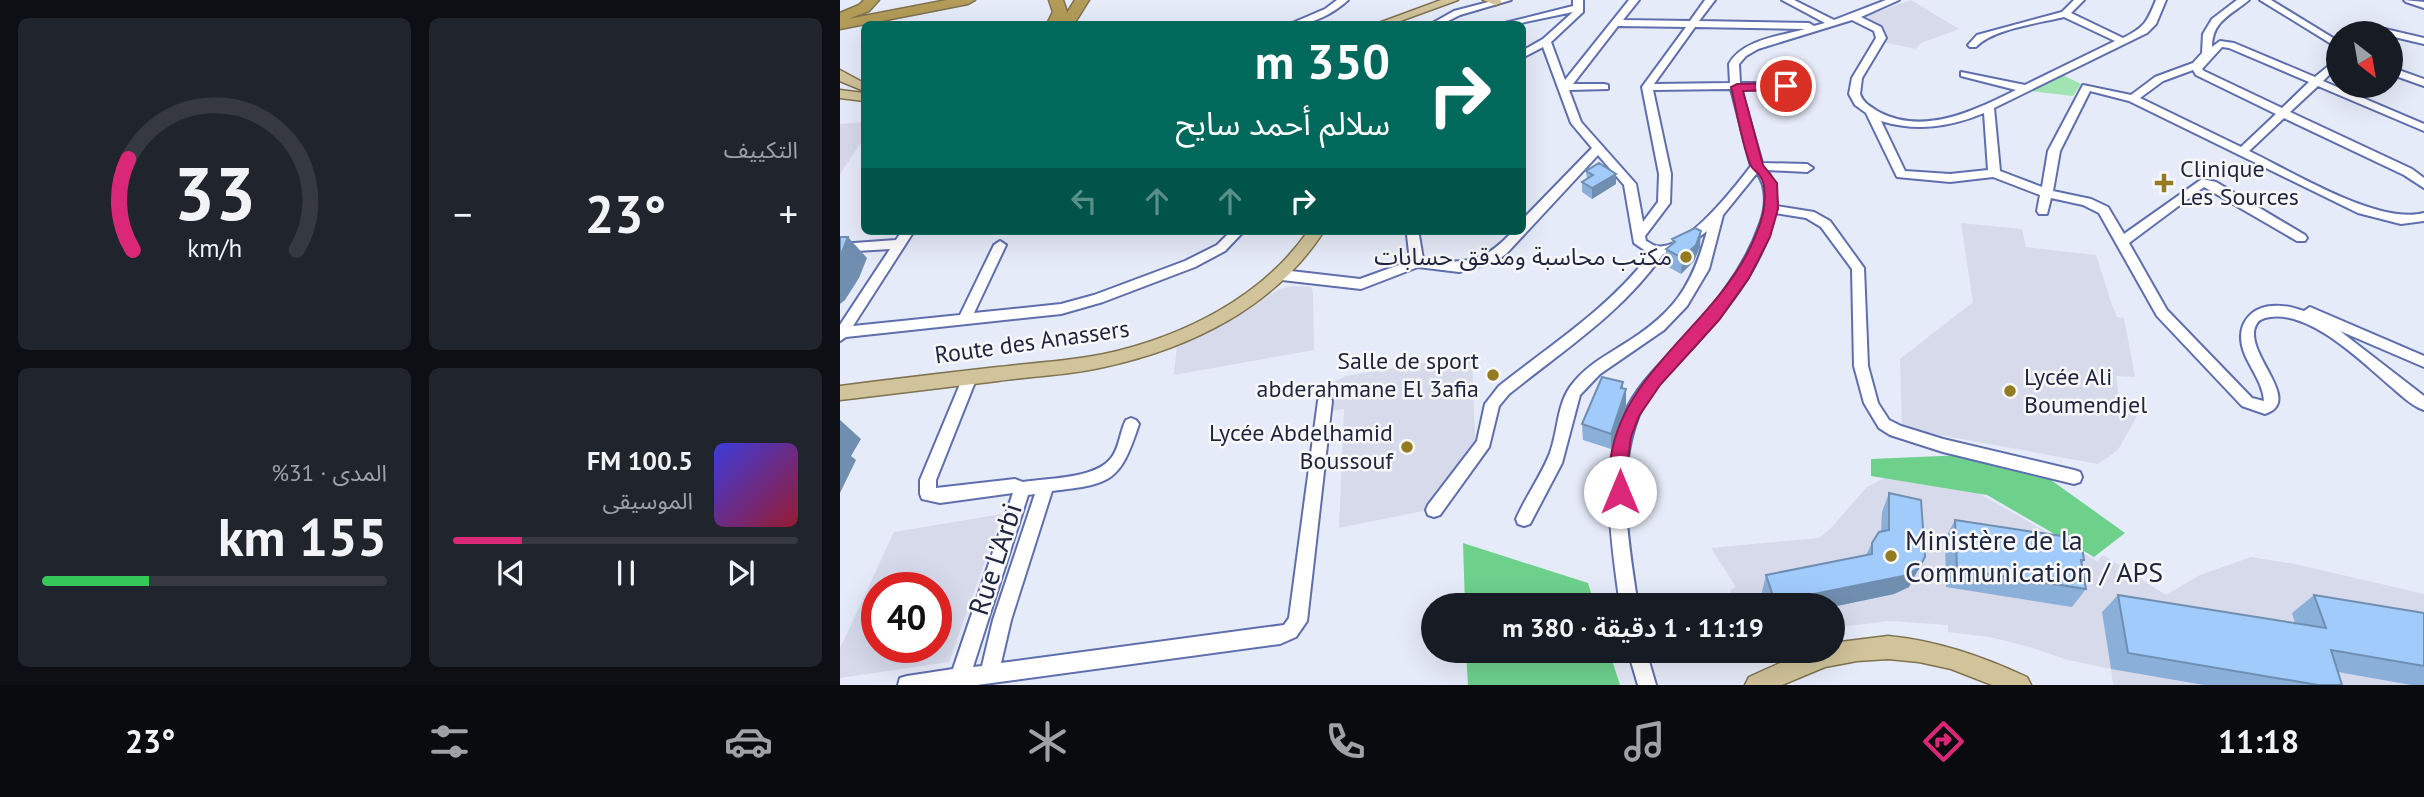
<!DOCTYPE html>
<html lang="ar">
<head>
<meta charset="utf-8">
<style>
  body { margin:0; font-family:"PT Sans","Noto Sans Arabic",sans-serif; background:#20242c; color:#f1f3f6; direction:rtl; height:100vh; display:flex; flex-direction:column; font-size:26px; white-space:nowrap }
  * { box-sizing:border-box; margin:0 }
  p { font-size:23px; color:#9ea1a6 }
  .icon { flex:none; width:38px; height:38px; fill:none; stroke:currentColor; stroke-width:2; stroke-linecap:round; stroke-linejoin:round }
  .map { position:relative; flex:1; overflow:hidden; direction:ltr }
  .panel { display:flex; flex-direction:column; gap:18px; padding:18px; background:#0d0f14; width:840px }
  .panel>* { flex:none }
  .guide { position:absolute; left:21px; top:21px; width:665px; height:214px; border-radius:10px; box-shadow:0 7px 28px #0002; direction:rtl; background:#00695c; color:#fff; overflow:hidden }
  .needle { width:46px; rotate:149deg }
  .controls { position:absolute; left:1486px; top:21px; display:grid; gap:14px }
  .controls a { display:grid; place-items:center; width:77px; height:77px; border-radius:50%; background:#171b24; box-shadow:0 7px 28px #0002; font-size:35px }
  .speed { position:absolute; left:21px; top:572px; display:flex; gap:14px; font-size:35px; font-weight:700; text-align:center }
  .speed>* { display:grid; place-content:center; width:91px; height:91px; border-radius:50%; background:#171b24; box-shadow:0 7px 28px #0002; line-height:1 }
  .speed .limit { border:10px solid #d22; background:#fff; color:#111 }
  .pin { position:absolute; display:grid; place-items:center; width:60px; height:60px; color:#fff; margin:-30px; border:4px solid #fff; border-radius:50%; box-shadow:0 2px 7px #0007 }
  .me { position:absolute; width:77px; margin:-38px; rotate:0deg; stroke-linejoin:round; filter:drop-shadow(0 0 5px #0008) }
  .turn { display:flex; align-items:center; gap:24px; height:147px; padding:0 21px; font-size:32px }
  .turn .icon { width:91px; height:91px; stroke-width:2.5 }
  .turn b { display:block; font-size:49px; line-height:60px }
  .lanes { display:flex; align-items:center; height:66px; padding:0 21px; background:#0003; justify-content:center; gap:35px; direction:ltr }
  .lanes .off { opacity:.35 }
  .big { font-size:52px; font-weight:600; line-height:1.1 }
  .panel .tile { flex:1; display:flex; flex-direction:column; justify-content:center; gap:10px; min-width:0; padding:0 24px; border-radius:10px; background:#20242c }
  .panel .dial { align-items:center; gap:0 }
  .dial svg { height:182px; overflow:visible; fill:none; stroke:#363941; stroke-width:7; stroke-linecap:round; text-anchor:middle }
  .dial text { fill:#f1f3f6; stroke:none }
  .song { display:flex; align-items:center; gap:21px }
  .cover { width:84px; height:84px; border-radius:10px; background:linear-gradient(135deg,hsl(240 70% 55%),hsl(350 70% 35%)) }
  .played { height:7px; border-radius:4px; background:linear-gradient(90deg,#db2777 20%,#363941 20%) }
  .keys { display:flex; justify-content:space-around; direction:ltr }
  .heat { display:flex; justify-content:space-between; align-items:center; font-size:38px; direction:ltr }
  .charge { height:10px; border-radius:5px; background:linear-gradient(90deg,#34c759 31%,#363941 0) }
  .panel .tiles { flex:1; display:grid; gap:18px; grid-template-columns:repeat(2,1fr) }
  .trip { position:absolute; left:581px; top:593px; width:424px; height:70px; border-radius:35px; background:#171b24; box-shadow:0 7px 28px #0002; font-weight:600; line-height:70px; text-align:center; direction:rtl }
  .tab-bar { display:flex; height:112px; justify-content:space-around; align-items:center; background:#090b0e; color:#9ea1a6 }
  .tab-bar .icon { width:49px; height:49px }
  .tab-bar .current { color:#db2777 }
  .tab-bar b { font-size:32px; color:#f1f3f6 }
  main { display:flex; flex:1; min-height:0 }
  .map>svg:first-child { display:block }
  .built { fill:#d6daeb; fill-rule:evenodd }
  .green { fill:#a2e3b2 }
  .forest { fill:#6dd18c }
  .lines { fill:none; stroke-linecap:round; stroke-linejoin:round }
  .minor-casing { stroke:#5f6fad; stroke-width:4 }
  .major-casing { stroke:#7f724f; stroke-width:3 }
  .highway-casing { stroke:#7f724f; stroke-width:3 }
  .minor { fill:#fff; fill-rule:evenodd }
  .major { fill:#d1c49b; fill-rule:evenodd }
  .highway { fill:#b39c58; fill-rule:evenodd }
  .wall { fill:#8aafd8 }
  .shaded-wall { fill:#708eb0 }
  .building { fill:#a0cbfb; stroke:#708eb0; stroke-width:2 }
  .route { fill:#db2777; stroke:#8e194d; stroke-width:2 }
  .poi-dot { fill:#947a21; stroke:#f8f8f8; stroke-width:2.5 }
  .labels { text-anchor:middle; stroke-width:5; stroke-linejoin:round; paint-order:stroke }
  .poi-label { font-size:24px; fill:#1f253f; stroke:#f8f8f8; text-anchor:end }
  .street-label { font-size:24px; fill:#1f253f; stroke:#f8f8f8 }
  .near-poi-label { font-size:28px; fill:#1f253f; stroke:#f8f8f8; text-anchor:start }
  .near-street-label { font-size:28px; fill:#1f253f; stroke:#f8f8f8 }
</style>
</head>
<body>
<main>
<div class="map">
<svg width="1584" height="685" viewBox="0 0 1584 685">
  <rect width="100%" height="100%" fill="#e6ebf9"/>
  <path class="built" d="M1071 0 1119 29 1081 43 1076 49 1043 42 1046 34 1044 30 1026 16Z
    M24 122V138L0 174V124Z
    M1121 223 1182 229 1186 247 1256 255 1272 305 1277 317 1284 318 1295 377 1276 376 1280 404 1302 407 1278 450 1258 464 1062 428 1060 359 1133 302Z
    M453 286 471 287 473 293 474 350 334 375 337 345 407 311 439 289Z
    M632 355 635 440 630 455 583 511 499 528 504 409 485 412 490 384 506 376Z
    M1046 477 1096 479 1142 495 1257 561 1263 555 1326 595 1360 575 1411 557 1455 564 1584 594V685H1273L1271 669 1228 660 1190 647 1150 637 1108 632V625L1050 621 992 628V606L893 605 890 590 896 587 871 548 979 538 990 529 1027 487Z
    M162 514 109 662 0 678V648L54 532ZM37 588H96V648H37Z"/>
  <path class="green" d="M1223 75 1241 84 1233 96 1190 91Z"/>
  <path class="forest" d="M1124 455 1211 480 1285 533 1254 557 1147 495 1031 476V459Z
    M623 543 748 583 755 605H625Z
    M626 651H769L780 685H628Z"/>
  <g class="lines">
    <defs>
      <path id="minor" d="M497 0H508C493 14 470 26 450 24L485 9Z
        M656 0H671L620 15 602 24H591L614 11Z
        M733 0H743V12L711 42 725 80 789 0H799L783 20 850 21 865 0H875L859 21 969 23 974 26 985 23 942 0H954L994 20 1046 0H1059L1021 17 1041 27 1046 38 1022 78 1020 94C1023 103 1031 107 1039 112 1085 136 1135 110 1176 90L1121 76V72L1185 85 1275 41 1224 17C1200 23 1152 29 1136 47H1130L1128 45 1137 35 1222 12 1234 0H1244L1231 13 1283 38C1305 27 1307 22 1316 0H1326L1316 24 1307 33 1154 108 1160 171 1202 187 1208 151 1243 85 1291 95 1315 77 1353 63 1362 53 1363 34 1372 19 1397 0H1409C1391 15 1372 21 1372 47L1380 41 1394 43 1475 77 1498 58V66L1483 81 1584 124V131L1478 86 1450 112 1572 169 1584 178V188L1564 175 1444 118 1409 151C1453 172 1538 225 1584 213V221L1561 224 1518 213 1289 101 1250 91 1220 151 1213 191 1251 199 1268 207 1284 234 1362 179 1376 182 1465 235 1467 238 1465 241H1457L1364 187 1289 243 1327 310 1412 398 1424 401C1423 384 1412 371 1405 355 1393 326 1410 303 1442 306 1449 306 1457 309 1464 311L1470 307 1584 356V367L1500 331 1584 396V410C1571 406 1559 393 1549 385 1520 360 1470 311 1430 317 1424 318 1419 319 1416 325 1402 352 1465 401 1425 414L1402 406 1317 316 1259 213 1243 205 1211 198 1207 214H1199L1197 211 1200 195 1153 177 1110 182 1057 177 1026 113 1015 105 1009 94 1012 78 1036 38 1034 31 1012 20 918 49 906 56 899 64 900 83H946L951 86 946 89H901L922 163 967 164 973 168 967 172 927 170 935 184 937 206 974 212 990 221 1024 268 1028 366 1038 403 1049 420 1061 426 1103 439 1234 470 1240 472 1242 477 1240 482 1234 484 1103 452 1050 435 1039 428 1024 403 1014 366 1012 269 981 227 966 218 935 213C923 269 882 316 845 356 828 374 808 392 799 415 775 474 789 545 798 606H780C772 545 759 473 784 415 795 388 816 368 836 347 870 310 903 273 920 224 926 208 928 188 917 173L883 215 869 269 847 306 824 330 760 374 740 395 722 463 690 524 684 526 678 524 676 519C686 496 701 476 710 453 718 431 717 406 730 387 744 367 765 356 784 344 834 313 852 287 867 231 853 242 841 252 823 254 783 312 724 350 669 394L659 406 649 447 600 515 594 517 588 515 586 510 588 505 637 441 645 404 659 386C712 344 769 308 810 254L794 243 784 185 758 155 666 254 656 261 619 272 578 267 521 289 442 280 435 275 442 270 520 279 570 261 567 235 569 231H581L579 235 583 259C626 264 643 264 673 231H682V220L752 148 731 123 703 47 682 58V51L703 39 733 12 676 24H661L733 6ZM778 26 846 27 802 87 819 174 818 202 803 222 796 184 741 122 729 90 768 89V85L764 84H733ZM855 27 965 29C940 36 902 40 889 64L890 83 814 84ZM1382 47 1389 48 1469 82 1442 108 1364 71 1362 69ZM1353 70 1356 75 1436 114 1401 147 1300 98 1323 81ZM891 89 911 166C895 187 845 252 816 246 812 245 809 242 806 241L805 236 830 203 831 174 813 90ZM1144 113 1148 170 1110 174 1065 171 1041 121C1077 132 1110 127 1144 113Z
        M1420 0H1431L1498 41V48Z
        M1564 0 1584 2V8L1566 2Z
        M1545 29 1584 38V44L1550 36V33H1522L1527 30Z
        M1550 67 1584 79V86L1550 74Z
        M62 231H74L13 326 120 315 154 245 160 241 166 245 134 313 221 304 254 295 345 261 377 245 391 231H404L385 251 355 267 263 302 221 314 6 337 0 341V325L50 249 0 252V244L56 240Z
        M130 371 135 373 137 377 96 480V488L175 479 183 482C208 478 257 479 272 457 280 446 280 431 286 420L291 418 296 420 299 424C280 482 272 484 212 491L171 620 161 663 444 625 449 618 478 401 480 397H490L492 401 467 621 456 637 440 644 137 685H58L60 678 67 676 113 669 173 493 100 503 82 499 80 494V480L123 377 125 373ZM195 494 153 620 142 666 133 667 188 495Z
        M788 651H806L816 685H798Z"/>
      <path id="major" d="M601 0H618L552 24H536Z
        M643 0H660L662 2 656 5Z
        M0 70 24 83V91L0 81Z
        M0 90 24 93V101L0 98Z
        M468 231H484C435 307 351 348 264 367 230 375 193 376 158 381 106 387 53 394 0 400V386C53 379 105 373 158 367 193 363 229 361 264 354 342 337 422 298 468 231Z
        M1048 636C1098 641 1141 656 1187 677L1191 685H1152L1111 669 1079 662 1048 659 1017 661 985 667 942 685H905L909 677 967 651H992V643Z"/>
      <path id="highway" d="M24 0H39L29 11 8 19 107 0H135L128 4 0 29V13L19 5Z
        M209 0H223L227 12 225 16 235 0H249L234 24H207L213 12Z"/>
    </defs>
    <use href="#minor" class="minor-casing"/>
    <use href="#major" class="major-casing"/>
    <use href="#highway" class="highway-casing"/>
    <use href="#minor" class="minor"/>
    <use href="#major" class="major"/>
    <use href="#highway" class="highway"/>
  </g>
  <path class="wall" d="M746 171 776 184 752 199 742 192V182L747 179Z
    M832 239 860 247 854 261 841 274 825 265 826 249 832 244Z
    M783 382V389H786V405L771 449 743 440 742 424Z
    M1049 493 1069 587 1054 594 992 607V606H926L922 592 926 575 1026 555 1032 543 1041 532 1042 512Z
    M1115 520 1244 560 1242 564 1246 589 1232 607 1106 587 1105 539Z
    M1278 595 1455 623 1452 613 1474 595 1584 613V685H1571L1498 672 1502 685H1364L1271 669 1262 612Z"/>
  <path class="shaded-wall" d="M776 174V184L752 199V188Z
    M861 231 860 247 854 261 841 274 842 258Z
    M8 237 27 258 19 278 5 300 0 304V257Z
    M783 382V397L786 389V405L771 449V434Z
    M0 420 21 439 11 456 16 460 0 493Z
    M1085 557 1069 587 1054 594 992 607V606H934L935 602Z"/>
  <path class="building" d="M759 163 776 174 752 188 742 182 753 175 746 171Z
    M855 228 861 231 856 245 842 258 826 249 835 242 832 239Z
    M0 237H8L0 257Z
    M762 377 783 382 781 388 786 389 771 434 742 424Z
    M1049 493 1081 500 1085 557 1078 569 1063 576 935 602 926 575 1032 554V543L1039 532 1049 530Z
    M1115 520 1241 539 1244 560H1241L1246 589 1117 569Z
    M1278 595 1486 628 1474 595 1584 613V666L1491 650 1502 685H1478L1288 653Z"/>
  <path class="route" d="M897 84 946 83 952 86 946 90 903 91 923 165 937 183 938 209 930 237 909 278 879 320 820 385 799 416 791 437 787 466 789 492 786 497 780 500 773 497C767 486 769 469 771 456 784 373 870 326 908 252 915 238 922 223 924 207 925 198 926 184 920 176 917 171 912 170 910 164 901 140 897 112 891 87Z"/>
  <g class="poi-dot">
    <path d="M1320.5 172.5h7v7h7v7h-7v7h-7v-7h-7v-7h7z"/>
    <circle cx="846" cy="257" r="7"/>
    <circle cx="653" cy="375" r="7"/>
    <circle cx="1170" cy="391" r="7"/>
    <circle cx="567" cy="447" r="7"/>
    <circle cx="1051" cy="556" r="7"/>
  </g>
  <g class="labels">
    <g class="poi-label">
      <text x="1340" y="177" text-anchor="start">Clinique<tspan x="1340" dy="28">Les Sources</tspan></text>
      <text x="832" y="265">مكتب محاسبة ومدقق حسابات</text>
      <text x="639" y="369">Salle de sport<tspan x="639" dy="28">abderahmane El 3afia</tspan></text>
      <text x="1184" y="385" text-anchor="start">Lycée Ali<tspan x="1184" dy="28">Boumendjel</tspan></text>
      <text x="553" y="441">Lycée Abdelhamid<tspan x="553" dy="28">Boussouf</tspan></text>
    </g>
    <g class="street-label">
      <text transform="translate(192 342) rotate(-8)" y="8">Route des Anassers</text>
    </g>
    <g class="near-poi-label">
      <text x="1065" y="550">Ministère de la<tspan x="1065" dy="32">Communication / APS</tspan></text>
    </g>
    <g class="near-street-label">
      <text transform="translate(155 559) rotate(-72)" y="10">Rue L'Arbi</text>
    </g>
  </g>
</svg>
<div class="controls">
<a><svg class="needle" viewBox="-14 -14 28 28"><path d="M0-13l5 13h-10z" fill="#e53935"/><path d="M0 13l5-13h-10z" fill="#9ea1a6"/></svg></a>
</div>
<div class="speed"><div class="limit">40</div></div>
<div class="pin" style="left:946px;top:86px;background:#d93025"><svg class="icon" aria-label="arrive" viewBox="0 0 24 24"><path d="M6 21V4h12l-3 4 3 4H6"/></svg></div>
<svg class="me" style="left:780px;top:492px" viewBox="-20 -20 40 40"><circle r="19" fill="#fff"/><path d="M0-13L10 11 0 6-10 11z" fill="#db2777"/></svg>
<div class="trip">11:19 · 1 دقيقة · 380 m</div>
<div class="guide">
<div class="turn"><svg class="icon" aria-label="right" viewBox="0 0 24 24"><path d="M7 20v-9h11M14 6l5 5-5 5"/></svg><div><b>350 m</b>سلالم أحمد سايح</div></div>
<div class="lanes"><svg class="icon off" aria-label="left" viewBox="0 0 24 24"><path d="M17 20v-9H6M10 6l-5 5 5 5"/></svg><svg class="icon off" aria-label="ahead" viewBox="0 0 24 24"><path d="M12 20V5M6 11l6-6 6 6"/></svg><svg class="icon off" aria-label="ahead" viewBox="0 0 24 24"><path d="M12 20V5M6 11l6-6 6 6"/></svg><svg class="icon" aria-label="right" viewBox="0 0 24 24"><path d="M7 20v-9h11M14 6l5 5-5 5"/></svg></div>
</div>
</div>
<section class="panel">
<div class="tiles">
<div class="tile"><p>التكييف</p>
<div class="heat"><a>−</a><b class="big">23°</b><a>+</a></div>
</div>
<div class="tile dial"><svg viewBox="0 0 100 80">
<path d="M14 69A42 42 0 1 1 86 69"/>
<path d="M14 69A42 42 0 0 1 12 29" stroke="#db2777"/>
<text x="50" y="56" font-size="32" font-weight="700">33</text>
<text x="50" y="72" font-size="11">km/h</text>
</svg></div>
<div class="tile">
<div class="song"><i class="cover"></i><div><b>100.5 FM</b><p>الموسيقى</p></div></div>
<div class="played"></div>
<div class="keys"><svg class="icon" aria-label="previous" viewBox="0 0 24 24"><path d="M18 5L8 12l10 7zM5 5v14"/></svg><svg class="icon" aria-label="pause" viewBox="0 0 24 24"><path d="M8 5v14M16 5v14"/></svg><svg class="icon" aria-label="next" viewBox="0 0 24 24"><path d="M6 5l10 7-10 7zM19 5v14"/></svg></div>
</div>
<div class="tile"><p>المدى · 31%</p><b class="big">155 km</b><div class="charge"></div></div>
</div>
</section>
</main>
<nav class="tab-bar">
<b>11:18</b>
<svg class="icon current" aria-label="directions" viewBox="0 0 24 24"><path d="M12 3l9 9-9 9-9-9zM9 14v-3h6M13 9l2 2-2 2"/></svg>
<svg class="icon" aria-label="music" viewBox="0 0 24 24"><path d="M9 18V5l10-2v13"/><circle cx="6" cy="18" r="3"/><circle cx="16" cy="16" r="3"/></svg>
<svg class="icon" aria-label="phone" viewBox="0 0 24 24"><path d="M5 4h4l2 5-3 2q2 4 5 5l2-3 5 2v4C11 20 4 13 5 4z"/></svg>
<svg class="icon" aria-label="climate" viewBox="0 0 24 24"><path d="M12 3v18M4 7l16 10M4 17L20 7"/></svg>
<svg class="icon" aria-label="car" viewBox="0 0 24 24"><path d="M5 17H2v-5l4-1 3-4h7l3 4 3 1v5h-3M9 17h6M6 11h13"/><circle cx="7" cy="17" r="2"/><circle cx="17" cy="17" r="2"/></svg>
<svg class="icon" aria-label="filters" viewBox="0 0 24 24"><path d="M4 7h16M4 17h16"/><circle cx="9" cy="7" r="2"/><circle cx="15" cy="17" r="2"/></svg>
<b>23°</b>
</nav>
</body>
</html>
